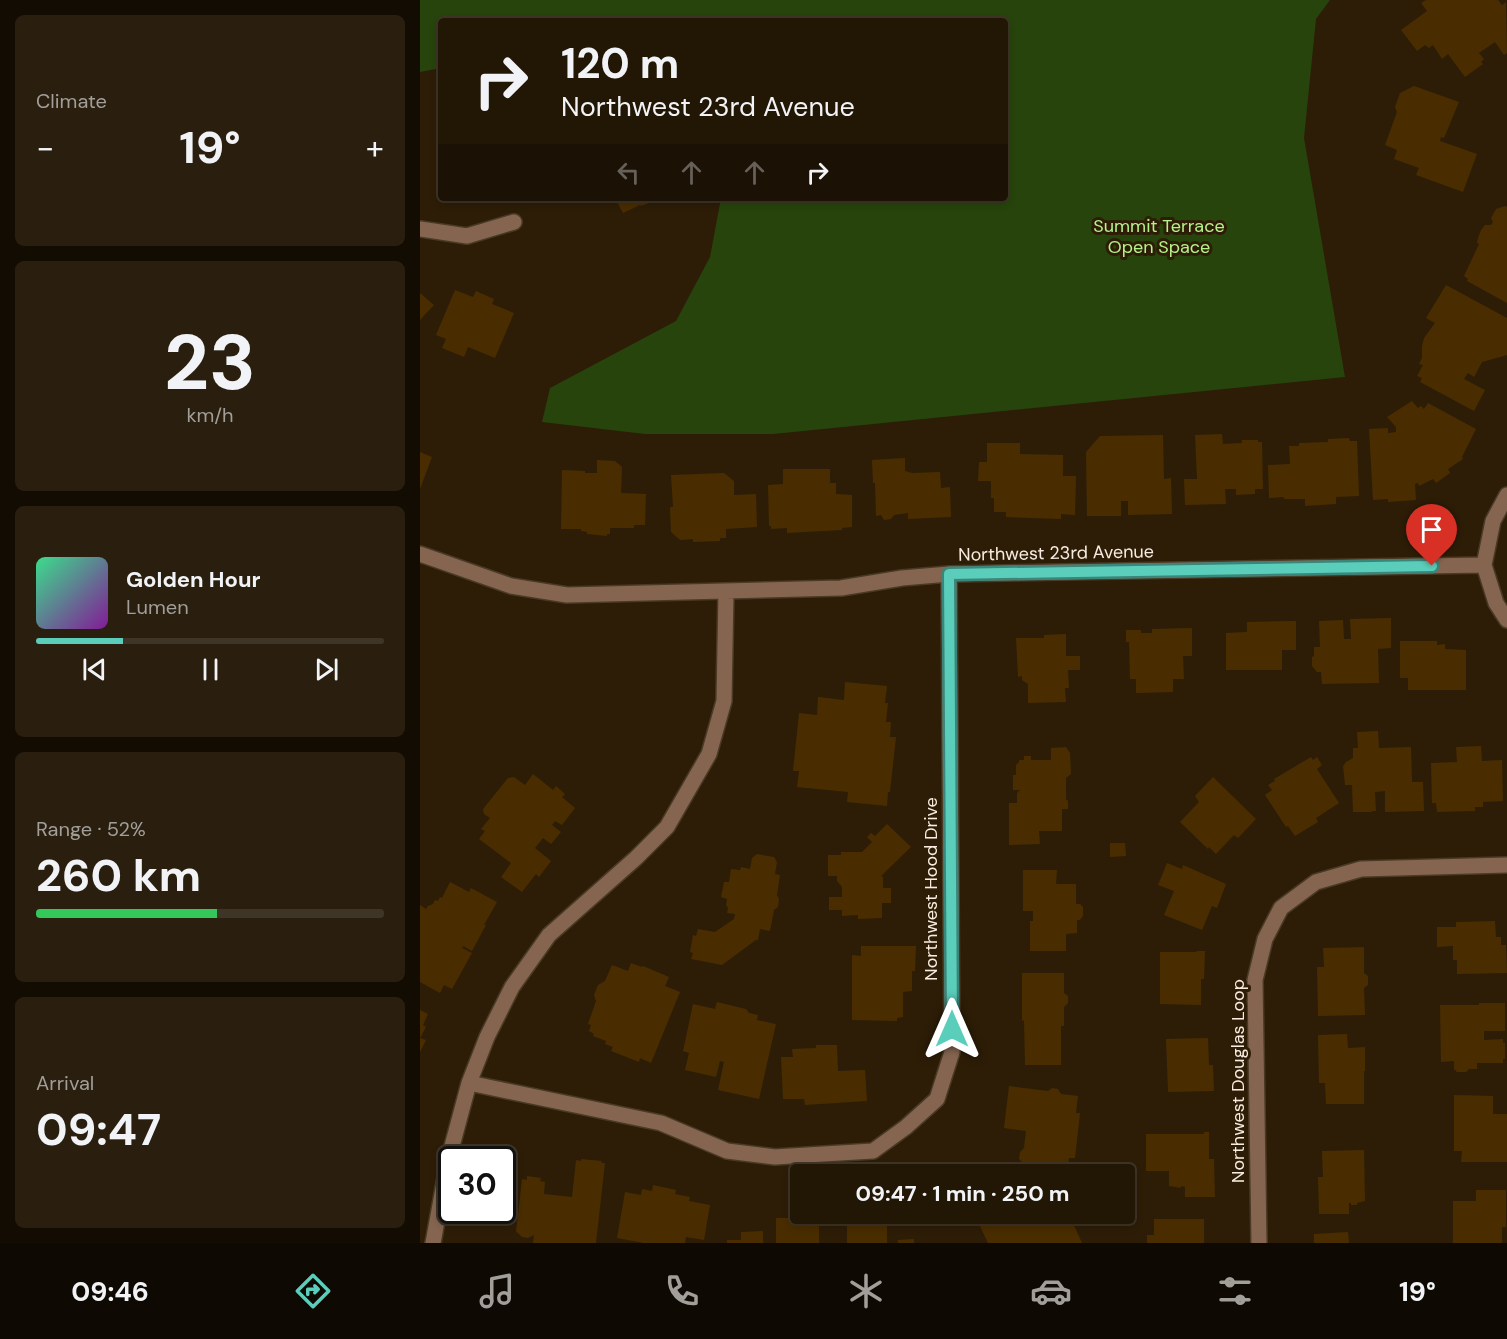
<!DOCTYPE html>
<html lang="en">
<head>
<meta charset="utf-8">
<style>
  body { margin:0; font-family:"DM Sans",sans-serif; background:#2a1f0f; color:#f1f3f6; height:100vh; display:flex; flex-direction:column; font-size:22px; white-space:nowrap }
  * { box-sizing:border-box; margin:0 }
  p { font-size:20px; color:#a29f9a }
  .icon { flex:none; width:33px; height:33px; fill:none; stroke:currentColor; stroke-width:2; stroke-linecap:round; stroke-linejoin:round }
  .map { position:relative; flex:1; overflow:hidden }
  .panel { display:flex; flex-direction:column; gap:15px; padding:15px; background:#130c03; width:420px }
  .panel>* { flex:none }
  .top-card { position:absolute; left:18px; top:18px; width:570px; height:183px; border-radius:6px; box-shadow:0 3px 9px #0003,0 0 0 2px #3f3527; background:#221605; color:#f1f3f6; overflow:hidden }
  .speed { position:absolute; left:18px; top:1146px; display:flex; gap:12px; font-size:30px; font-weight:700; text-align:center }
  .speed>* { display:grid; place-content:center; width:78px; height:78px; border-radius:50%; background:#221605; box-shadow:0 3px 9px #0003,0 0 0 2px #3f3527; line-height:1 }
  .speed .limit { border:3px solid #111; border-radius:9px; background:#fff; color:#111 }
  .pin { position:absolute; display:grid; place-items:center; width:51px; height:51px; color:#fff; margin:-62px -26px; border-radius:50% 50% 50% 0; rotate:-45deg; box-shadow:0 0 6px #0007 }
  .pin .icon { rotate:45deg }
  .me { position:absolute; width:66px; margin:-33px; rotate:0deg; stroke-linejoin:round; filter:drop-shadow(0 0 4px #0008) }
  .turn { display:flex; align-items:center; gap:21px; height:126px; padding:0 24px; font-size:27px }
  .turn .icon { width:78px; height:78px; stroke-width:2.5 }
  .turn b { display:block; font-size:42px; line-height:51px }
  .lanes { display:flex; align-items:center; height:57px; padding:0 24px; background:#0003; justify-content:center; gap:30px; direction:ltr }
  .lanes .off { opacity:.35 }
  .big { font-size:45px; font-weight:700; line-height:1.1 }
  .panel .tile { flex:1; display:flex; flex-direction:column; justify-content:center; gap:9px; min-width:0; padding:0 21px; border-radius:9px; background:#2a1f0f }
  .panel .dial { align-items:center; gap:0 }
  .dial b { font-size:78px; line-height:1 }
  .song { display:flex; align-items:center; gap:18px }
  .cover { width:72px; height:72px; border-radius:9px; background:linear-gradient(135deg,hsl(150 70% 55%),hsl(290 70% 35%)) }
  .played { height:6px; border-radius:3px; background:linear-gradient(90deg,#5bcebb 25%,#3f3527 25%) }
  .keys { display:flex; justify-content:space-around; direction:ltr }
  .heat { display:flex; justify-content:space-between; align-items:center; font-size:33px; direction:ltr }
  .charge { height:9px; border-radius:4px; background:linear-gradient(90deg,#34c759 52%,#3f3527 0) }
  .trip { position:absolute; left:370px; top:1164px; width:345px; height:60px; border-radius:6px; background:#221605; box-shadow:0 3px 9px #0003,0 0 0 2px #3f3527; font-weight:700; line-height:60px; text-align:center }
  .tabs { display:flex; height:96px; justify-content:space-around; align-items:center; background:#0e0902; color:#a29f9a }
  .tabs .icon { width:42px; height:42px }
  .tabs .selected { color:#5bcebb }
  .tabs b { font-size:27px; color:#f1f3f6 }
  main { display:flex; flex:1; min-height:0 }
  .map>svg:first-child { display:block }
  .green { fill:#27440c }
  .building { fill:#492d00 }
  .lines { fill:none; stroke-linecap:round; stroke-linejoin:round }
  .minor-casing { stroke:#493a25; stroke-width:18 }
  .minor { stroke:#856550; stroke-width:15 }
  .route-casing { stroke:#3b867a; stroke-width:15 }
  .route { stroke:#5bcebb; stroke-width:10 }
  .labels { text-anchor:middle; stroke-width:6; stroke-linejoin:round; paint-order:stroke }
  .park-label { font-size:18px; fill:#b5f28b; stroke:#2d1d07 }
  .street-label { font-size:18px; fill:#f7ecdf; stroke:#2d1d07 }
</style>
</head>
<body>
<main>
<section class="panel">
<div class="tile"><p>Climate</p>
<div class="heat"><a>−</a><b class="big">19°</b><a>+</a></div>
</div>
<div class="tile dial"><b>23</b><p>km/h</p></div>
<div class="tile">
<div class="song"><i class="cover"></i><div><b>Golden Hour</b><p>Lumen</p></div></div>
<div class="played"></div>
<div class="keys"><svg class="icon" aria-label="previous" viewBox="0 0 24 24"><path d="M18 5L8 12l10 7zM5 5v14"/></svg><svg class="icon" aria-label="pause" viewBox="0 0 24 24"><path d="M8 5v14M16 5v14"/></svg><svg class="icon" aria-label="next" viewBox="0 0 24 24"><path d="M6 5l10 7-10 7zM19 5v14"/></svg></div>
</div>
<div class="tile"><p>Range · 52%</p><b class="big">260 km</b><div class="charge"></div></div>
<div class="tile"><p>Arrival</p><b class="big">09:47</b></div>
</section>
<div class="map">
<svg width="1087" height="1243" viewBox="0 0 1087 1243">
  <rect width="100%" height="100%" fill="#2d1d07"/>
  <path class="green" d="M0 0H910L896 19 884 138 925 377 353 434H225L122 422 130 388 256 321 290 257 301 198H585V21H21V68L0 72Z"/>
  <path class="building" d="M1006 0H1078L1082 5 1086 2 1087 53 1084 55 1075 42 1059 53 1064 59 1061 62 1063 64 1045 77 1028 54 1022 59 1013 45 1009 48 1005 45 997 51 981 30 1007 11 1001 3Z
    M994 86 1039 102 1024 138 1021 137 1020 141 1057 154 1043 192 996 175 999 168 974 159 977 150 965 145 977 112 975 107 980 93Z
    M195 198H232L234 201 221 206 220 205 203 213Z
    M1085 206 1087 207V303L1047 281 1048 279 1044 276 1059 244 1057 243 1058 238 1061 230 1065 225H1071L1073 222 1071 218 1076 209Z
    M1026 285 1087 318V355L1062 362 1054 377 1048 373 1044 379 1065 390 1054 411 1000 382 1002 378 997 376 1003 365 999 364 1002 358V346L1004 338 1015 323 1006 318Z
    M35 290 53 297 56 291 74 299 72 304 94 313 75 358 48 347 44 357 22 348 26 339 16 335Z
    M0 293 14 305 0 320Z
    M992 401 998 408 1001 406 1004 409 1008 403 1056 429 1042 457 1043 459 1028 469 1030 473 1016 483 1013 479 999 486 998 483 995 484 996 500 968 502V499L953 500 949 429 968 428V433L976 432V427L967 417Z
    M802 434 803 444 822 443V440H838V442H842L843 489H835V494L816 495V489H805L806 504 765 505 764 479H777L775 435Z
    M743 435 744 479 751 478 752 514 708 515V501H701V516H667L666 452 680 436Z
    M929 438 930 441H937L939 496 916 497V504L885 506V499H864V497L849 498 848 465 870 464 869 446H879V443L908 442V439Z
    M567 443H600V454L643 455V476H656L655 515 641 514V519L609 518 586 517V512H574V498H571V481H558L559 462H567Z
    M0 452 12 457 0 489Z
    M485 458V471L492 473 520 472 521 488 530 487 531 517 488 519V513L474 515 471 519 464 520 461 515 456 516 455 483H453L452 460Z
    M177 460 195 461 202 467 201 493 226 494 225 525H214V528H190V534H187V536L167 534V532L161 531V529H141L142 470 165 471V473H177Z
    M363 469H410V483H416V494L432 495V527L422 528V530L367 533V528L351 529V526H349L348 485 363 484Z
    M304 473 314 481V495L336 494 337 527 306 529V538H300V541L273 542V539L260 540 251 532 250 507H253L251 475Z
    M971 618V648L958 649 959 683 902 684 901 672H897L892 666V657L894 656V647H900L899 621 923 620 924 639H931L930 619Z
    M876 621V650H862V670H806V633L827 632V622Z
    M772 628V656H763L764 679H753V692L716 693V679H710L709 642H706V630H721V633H732V629Z
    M646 634V656H660V670H648L649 688H645L646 702 608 703V684L602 680V676L598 677 596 638H624V635Z
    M980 641H1017V645L1025 644V649L1046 650V690H988V678H980Z
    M425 682 467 686 465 703H468L466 722H471L470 737H476L470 792H468L467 806 427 802 428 792 377 787 379 771H373L379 713 397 715 398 697 424 700Z
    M958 731 959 748 991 747 992 782H1003L1004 811 965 812V791L955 792 956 811H952V812H933L932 785H925L923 766 926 762 933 758V748H938L937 732Z
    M1061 746 1062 761 1082 760 1083 801 1063 802V807H1055V811L1017 812 1016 803H1012L1011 763 1037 762 1036 747Z
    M646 747 650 753 651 774 646 778V799L648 801V809H642V831H619L620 844 589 845V803H597V793L600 790H593V775H596V765L599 762V760H604V756H611V760H631V748Z
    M891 757 893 760 897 757 902 765 897 769 919 803 896 818 898 822 875 836 868 826 866 827 845 795 852 790 848 785 855 781 854 779Z
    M113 774 133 790 136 786 145 794 142 797 155 808 142 825 135 821 132 825 141 832 131 844 123 838 115 848 131 861 119 877 116 874 102 892 81 877 91 863 59 839 65 831 61 829 70 818 64 814 63 809 88 778 94 777 105 785Z
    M793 777 836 819 818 838 814 835 796 854 789 847 788 849 760 822 779 802 775 796Z
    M467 824 491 847 461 876 463 877V888H471V903H462V918L438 919V915L422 916V910H409V897H422V887L417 881V876H408V855H421V852H442L452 842 447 837 451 833 455 836Z
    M690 843H705L706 856 690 857Z
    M337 854 354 857 357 862 355 874 360 875 357 895 359 899 358 907 354 910 350 931 340 929 338 940H336L302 965 271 959 273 953 270 952 273 935 276 936 278 929 295 932 314 919 315 914 307 913 308 908 306 905 307 899 301 897 304 882H309L311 869 320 870 321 867 330 869 332 858Z
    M747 863 762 869 763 865 806 884 797 908 792 906 782 930 744 915 754 891 738 885Z
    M603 870H637L636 884H656V904H660L663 907V916L660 920H657V933L646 934V951H610V921H613V911H603Z
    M30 882 49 892 51 888 77 902 64 925H66L52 951 43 946 42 948 52 953 32 989 24 985 20 993 0 982V905L6 909 8 906 13 904 15 900 18 901 20 897 22 898Z
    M1075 921 1076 937H1081V945H1086L1087 973 1037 974V960H1033V946L1017 947V927H1036V922Z
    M441 946H496L495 971H492V991L483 992V1017L477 1018V1021L432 1020V955L441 956Z
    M944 947V973L948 976V985L944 988 945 1015 898 1016 897 967H904L903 948Z
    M777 951H785L784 979H781V1005L740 1004V952H776Z
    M211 963 222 967 223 966 249 977 245 986 260 992 231 1063 220 1058 219 1062 191 1051 193 1047 185 1044 186 1041 173 1036 174 1034 169 1031 171 1025 168 1024 176 1001 174 995 178 985 185 981 192 965 208 971Z
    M602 973H644V993L648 996V1003L644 1007V1026H641V1065H605L604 1020 602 1021Z
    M297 1002 326 1009 329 1013 338 1015 337 1020 356 1024 339 1099 298 1090 304 1062 300 1061 296 1077 265 1070 269 1053 263 1051 273 1004 295 1009Z
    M1059 1003H1085V1031H1064V1040L1083 1039V1043H1085V1059H1083V1063H1057V1069H1049L1046 1072H1037L1034 1069V1061L1021 1062 1020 1005H1059Z
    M0 1010 8 1014 3 1025 6 1027 0 1038 6 1040 0 1052Z
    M927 1034 928 1048 945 1047V1071H944V1104H906L905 1083H899L898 1035Z
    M788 1038 789 1065H793L794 1091 748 1092 746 1039Z
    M396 1045H417L418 1071 445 1070 447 1101 385 1105 384 1099H363L361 1057H373L372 1049 396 1048Z
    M589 1086 628 1091 632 1088 638 1089 641 1094 658 1096 656 1113H660L655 1158H649L647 1173 601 1167 602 1162 599 1159 600 1152 604 1148 606 1131 584 1128Z
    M1034 1095 1073 1096V1114H1087V1162H1041L1042 1151H1034Z
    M784 1132H789V1159H794L795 1197H765V1187L761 1186V1188L749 1186V1171H726V1134H784Z
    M944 1150 945 1201 937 1203V1205H931V1203H929V1214H899L898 1177H903L902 1151Z
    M161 1159 182 1161 181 1163H185L176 1243H113L114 1235 108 1238 102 1237 98 1233 96 1232 102 1179 107 1180V1176L121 1178 120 1181 125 1182 124 1194 152 1197 156 1160 161 1161Z
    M233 1185 256 1190 255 1194 270 1197 269 1201 290 1205 284 1240 266 1237 265 1243H224L197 1238 205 1192 221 1195 222 1189 232 1191Z
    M1056 1190H1086V1227H1082V1243H1033V1201H1056Z
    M427 1214H467V1243H427Z
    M572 1214H601L603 1219 615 1214H649L662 1243H568L557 1220Z
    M356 1218H399V1243H356Z
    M734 1219H784V1243H727V1235H734Z
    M343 1231V1243H307V1240H321V1232Z
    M928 1232 929 1243H894V1234Z
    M494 1239V1243H478V1240Z"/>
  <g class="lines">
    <defs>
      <path id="minor" d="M0 229 47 236 94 222
        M1087 495 1073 521 1064 565 1076 603 1087 620
        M0 554 91 586 147 595 421 588 482 578 529 574 1064 565
        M49 1083 241 1123 307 1151 355 1157 453 1151 486 1127 517 1099 532 1052 529 574
        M13 1243 28 1161 49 1083 67 1037 92 987 129 935 216 858 247 827 289 754 304 701 306 591
        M839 1243 835 980 845 939 861 908 896 882 941 869 1087 865"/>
    </defs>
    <use href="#minor" class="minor-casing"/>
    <use href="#minor" class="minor"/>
  </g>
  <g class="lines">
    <defs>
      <path id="route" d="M532 1029 529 574 1012 566"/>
    </defs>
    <use href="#route" class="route-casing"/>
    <use href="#route" class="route"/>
  </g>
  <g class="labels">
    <g class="park-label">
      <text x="739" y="232">Summit Terrace<tspan x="739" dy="21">Open Space</tspan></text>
    </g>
    <g class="street-label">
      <text transform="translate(636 553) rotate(-1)" y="6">Northwest 23rd Avenue</text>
      <text transform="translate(511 889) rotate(-90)" y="6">Northwest Hood Drive</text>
      <text transform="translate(818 1081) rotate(-90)" y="6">Northwest Douglas Loop</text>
    </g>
  </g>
</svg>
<div class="speed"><div class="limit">30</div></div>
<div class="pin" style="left:1012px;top:566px;background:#d93025"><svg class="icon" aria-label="arrive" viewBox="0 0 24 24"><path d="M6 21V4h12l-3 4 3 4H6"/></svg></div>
<svg class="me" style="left:532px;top:1029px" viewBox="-20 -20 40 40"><path d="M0-17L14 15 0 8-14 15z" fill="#5bcebb" stroke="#fff" stroke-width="4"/></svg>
<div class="trip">09:47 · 1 min · 250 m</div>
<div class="top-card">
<div class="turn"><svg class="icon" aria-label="right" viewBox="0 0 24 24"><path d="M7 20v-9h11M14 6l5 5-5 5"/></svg><div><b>120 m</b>Northwest 23rd Avenue</div></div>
<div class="lanes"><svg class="icon off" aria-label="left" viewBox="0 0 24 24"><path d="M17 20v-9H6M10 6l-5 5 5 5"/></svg><svg class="icon off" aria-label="ahead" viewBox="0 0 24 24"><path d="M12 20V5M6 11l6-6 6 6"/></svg><svg class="icon off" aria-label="ahead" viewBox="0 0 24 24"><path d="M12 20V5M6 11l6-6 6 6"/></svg><svg class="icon" aria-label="right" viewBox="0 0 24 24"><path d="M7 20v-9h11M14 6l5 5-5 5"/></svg></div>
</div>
</div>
</main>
<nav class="tabs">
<b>09:46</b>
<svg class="icon selected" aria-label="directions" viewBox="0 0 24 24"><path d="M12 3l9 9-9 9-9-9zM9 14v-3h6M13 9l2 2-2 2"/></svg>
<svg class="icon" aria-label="music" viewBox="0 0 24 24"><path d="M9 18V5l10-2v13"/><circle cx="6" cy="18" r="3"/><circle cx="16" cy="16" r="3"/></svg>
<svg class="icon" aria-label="phone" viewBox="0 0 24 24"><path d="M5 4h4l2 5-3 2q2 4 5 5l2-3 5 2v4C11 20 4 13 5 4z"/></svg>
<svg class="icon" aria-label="climate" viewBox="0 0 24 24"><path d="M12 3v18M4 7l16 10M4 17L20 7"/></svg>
<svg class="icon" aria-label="car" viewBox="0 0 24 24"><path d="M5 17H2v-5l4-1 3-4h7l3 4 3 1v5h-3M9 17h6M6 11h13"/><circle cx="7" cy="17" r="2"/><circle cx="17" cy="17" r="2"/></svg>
<svg class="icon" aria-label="filters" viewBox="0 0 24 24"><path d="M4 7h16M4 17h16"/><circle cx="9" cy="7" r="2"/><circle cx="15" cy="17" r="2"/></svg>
<b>19°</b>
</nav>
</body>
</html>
